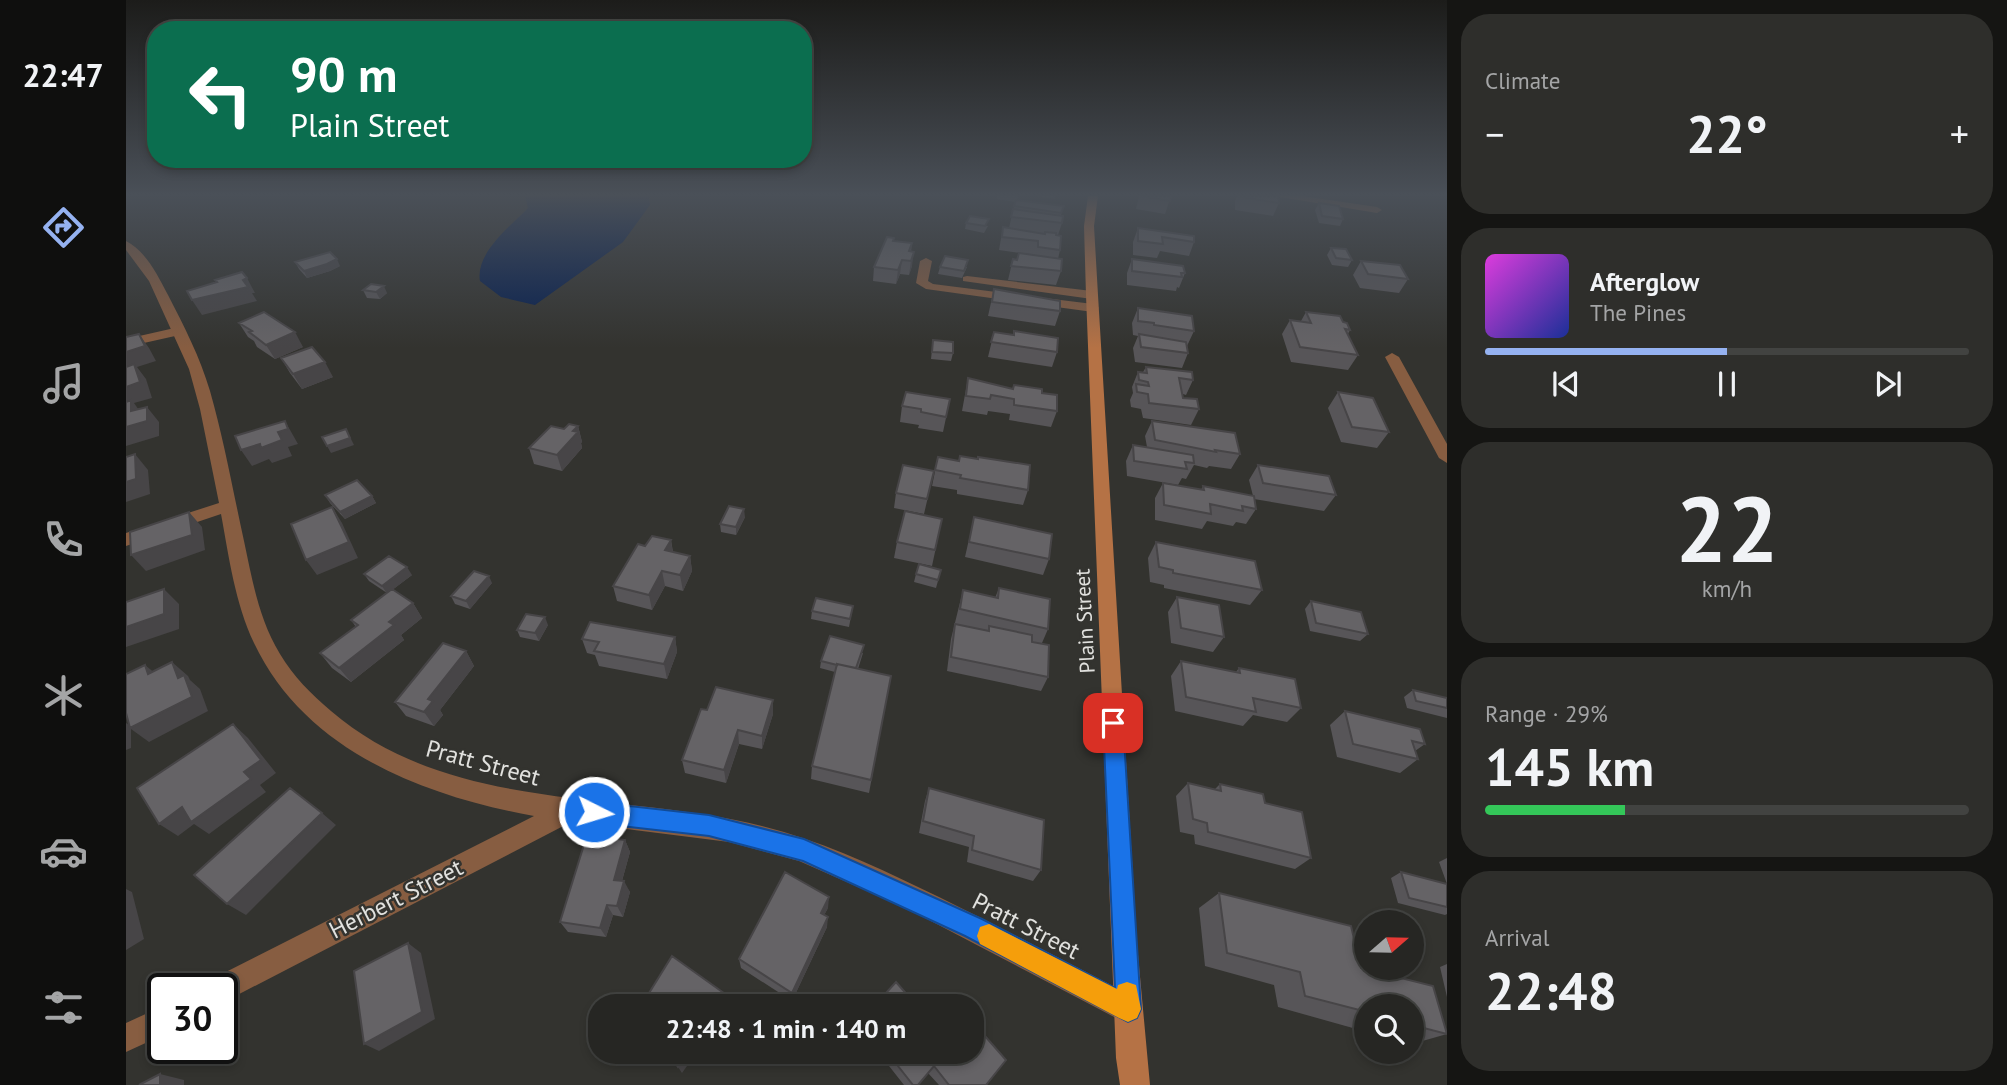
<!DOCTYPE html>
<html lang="en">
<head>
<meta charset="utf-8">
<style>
  body { margin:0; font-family:"PT Sans",sans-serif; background:#2e2e2b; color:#f1f3f6; height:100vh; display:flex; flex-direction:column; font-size:26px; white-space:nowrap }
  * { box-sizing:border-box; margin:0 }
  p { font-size:23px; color:#a4a5a6 }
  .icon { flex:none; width:38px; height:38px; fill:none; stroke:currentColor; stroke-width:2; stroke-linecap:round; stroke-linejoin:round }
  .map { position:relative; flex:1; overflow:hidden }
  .details { display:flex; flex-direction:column; gap:14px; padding:14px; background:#151513; width:560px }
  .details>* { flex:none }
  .guide { position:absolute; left:21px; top:21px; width:665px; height:147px; border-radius:28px; box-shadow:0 4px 10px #0003,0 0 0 2px #424341; background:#0b6e4f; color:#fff; overflow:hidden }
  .needle { width:46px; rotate:70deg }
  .buttons { position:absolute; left:1228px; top:910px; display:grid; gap:14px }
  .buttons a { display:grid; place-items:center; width:70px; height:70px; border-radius:50%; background:#262623; box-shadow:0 4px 10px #0003,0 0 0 2px #424341; font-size:35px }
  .speed { position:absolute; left:21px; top:973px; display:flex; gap:14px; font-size:35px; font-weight:700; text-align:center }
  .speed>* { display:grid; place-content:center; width:91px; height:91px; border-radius:50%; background:#262623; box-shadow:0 4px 10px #0003,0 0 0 2px #424341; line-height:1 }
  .speed .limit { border:4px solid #111; border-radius:10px; background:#fff; color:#111 }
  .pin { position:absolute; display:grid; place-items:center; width:60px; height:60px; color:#fff; margin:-30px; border-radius:14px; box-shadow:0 4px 10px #0006 }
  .me { position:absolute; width:77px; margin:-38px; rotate:95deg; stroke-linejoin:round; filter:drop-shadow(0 0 5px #0008) }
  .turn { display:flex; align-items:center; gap:24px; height:147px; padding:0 28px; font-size:32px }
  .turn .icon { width:91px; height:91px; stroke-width:2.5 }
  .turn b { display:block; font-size:49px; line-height:60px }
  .big { font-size:52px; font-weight:700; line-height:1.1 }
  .details .tile { flex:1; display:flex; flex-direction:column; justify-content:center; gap:10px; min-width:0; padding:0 24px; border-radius:28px; background:#2e2e2b }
  .details .dial { align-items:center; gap:0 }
  .dial b { font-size:91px; line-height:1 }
  .song { display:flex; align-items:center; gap:21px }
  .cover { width:84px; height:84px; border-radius:10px; background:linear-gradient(135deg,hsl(300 70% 55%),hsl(230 70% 35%)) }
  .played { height:7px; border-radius:4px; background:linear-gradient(90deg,#95b2f1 50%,#424341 50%) }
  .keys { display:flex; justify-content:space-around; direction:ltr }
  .heat { display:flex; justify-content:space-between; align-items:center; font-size:38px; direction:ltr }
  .charge { height:10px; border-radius:5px; background:linear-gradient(90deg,#34c759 29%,#424341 0) }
  .trip { position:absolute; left:462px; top:994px; width:396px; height:70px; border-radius:28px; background:#262623; box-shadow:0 4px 10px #0003,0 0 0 2px #424341; font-weight:700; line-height:70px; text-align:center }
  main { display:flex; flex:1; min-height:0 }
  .tabs { display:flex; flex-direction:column; width:126px; justify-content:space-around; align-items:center; background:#0f0f0e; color:#a4a5a6 }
  .tabs .icon { width:49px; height:49px }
  .tabs .on { color:#95b2f1 }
  .tabs b { font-size:32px; color:#f1f3f6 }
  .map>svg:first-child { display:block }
  .water { fill:#061f4f }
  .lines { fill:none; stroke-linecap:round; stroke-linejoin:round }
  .service { fill:#875d41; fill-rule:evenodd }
  .minor { fill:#875d41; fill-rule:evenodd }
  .secondary { fill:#b57245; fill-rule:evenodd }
  .wall { fill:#575558 }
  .shaded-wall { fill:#474547 }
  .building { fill:#656366; stroke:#474547; stroke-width:2 }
  .route { fill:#1a73e8; stroke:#114b97; stroke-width:2 }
  .slow { fill:#f59e0b }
  .labels { text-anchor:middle; stroke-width:5; stroke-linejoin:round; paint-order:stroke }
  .street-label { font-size:21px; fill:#e1e1de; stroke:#33332f }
  .near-street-label { font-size:24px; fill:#e1e1de; stroke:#33332f }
</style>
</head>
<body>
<main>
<nav class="tabs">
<b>22:47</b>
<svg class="icon on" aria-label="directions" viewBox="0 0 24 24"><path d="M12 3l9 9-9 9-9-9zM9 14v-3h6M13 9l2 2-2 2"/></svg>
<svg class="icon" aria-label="music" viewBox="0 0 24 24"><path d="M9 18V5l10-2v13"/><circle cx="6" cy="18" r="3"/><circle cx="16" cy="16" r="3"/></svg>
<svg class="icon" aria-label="phone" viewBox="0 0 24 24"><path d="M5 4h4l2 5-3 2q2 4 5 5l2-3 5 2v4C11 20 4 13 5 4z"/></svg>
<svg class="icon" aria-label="climate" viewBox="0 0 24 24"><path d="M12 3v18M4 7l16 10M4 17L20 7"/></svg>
<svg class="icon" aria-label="car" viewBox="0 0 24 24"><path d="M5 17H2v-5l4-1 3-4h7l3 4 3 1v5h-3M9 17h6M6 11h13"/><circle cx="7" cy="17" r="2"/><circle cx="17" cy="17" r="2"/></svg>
<svg class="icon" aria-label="filters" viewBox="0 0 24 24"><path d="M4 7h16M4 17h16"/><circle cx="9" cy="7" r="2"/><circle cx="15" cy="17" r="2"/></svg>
</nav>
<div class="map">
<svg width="1321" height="1085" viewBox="0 0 1321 1085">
  <rect width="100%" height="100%" fill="#33332f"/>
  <path class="water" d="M399 196H523L524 205 497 242 409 305 375 297 354 281C349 253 385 226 402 208Z"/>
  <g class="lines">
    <path class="service" d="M800 258 806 261 802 281 807 284 967 304 973 308 967 312 800 289 790 283 794 261Z
      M841 276 966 291 972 295 966 299 837 281V277Z
      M53 327 59 331 58 334 0 347V339Z"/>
    <path class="minor" d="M1148 196H1176L1251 207 1256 210 1251 213Z
      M0 241C20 251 32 276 42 295 58 326 74 357 84 391 98 440 107 491 118 541 126 579 133 620 154 654 167 676 185 694 205 711 331 819 510 787 658 832 712 848 763 873 813 897 880 930 946 965 1012 999L1016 1009 1012 1019 1002 1023 992 1019 782 909 673 861 603 842 445 822 96 1003V989H82L86 979 408 816C298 796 179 751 128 643 109 603 103 557 95 514L0 546V533L93 503 74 409 63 369 23 281 0 250Z
      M1266 353 1273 357 1321 444V463L1313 458 1259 357Z
      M37 1006V1035L0 1052V1023Z"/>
    <path class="secondary" d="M962 196H972L968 226 972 295 1011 944 1024 1085H994L990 1058 960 295 958 226Z"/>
  </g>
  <path class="wall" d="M871 196H892L891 200 938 206 935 215 936 223 932 235 934 250 932 259 935 271 930 285 882 280 887 259 891 260 909 255 873 250 877 227 883 228 889 202 871 199Z
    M910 196H929V199Z
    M1013 196H1045L1039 214 1010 209Z
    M1111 196H1152L1153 203 1147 216 1109 210V201Z
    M1193 203 1217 219 1214 226 1193 223 1189 210Z
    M840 223 862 226 858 233 839 229Z
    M1012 228 1068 242 1063 256 1034 251 1031 258 1007 255V242Z
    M768 238V241L786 243 785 252 786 266 783 275 774 274 770 284 747 281 748 267Z
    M1205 248 1226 260 1222 267 1206 265 1201 255Z
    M1006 259 1059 273 1053 288 1051 287 1050 291 1001 285V273Z
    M1235 261 1282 279 1273 293 1234 288 1227 275Z
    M169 262 214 266 204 271 181 278 173 269Z
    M814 267H841L836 278 812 274Z
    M868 289 934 311 929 326 862 316Z
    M237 290 261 293 254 299 241 298Z
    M1012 308 1068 331 1061 346 1062 353 1056 368 1009 362 1007 348 1012 336 1007 335 1006 323Z
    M1180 312 1217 322 1224 330 1222 334 1232 355 1222 370 1165 362 1156 334 1164 320 1175 321Z
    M113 323 177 347 149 359 131 347 128 341 122 337Z
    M868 332 931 352 926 367 862 357Z
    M807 340 827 353 825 361 805 359Z
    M155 358 207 377 176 389 164 373Z
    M1020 367 1067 380 1060 395 1057 394V398L1073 409 1065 425 1017 418 1015 409 1005 407 1004 400 1007 393 1006 387 1012 372H1017Z
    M842 378 887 389 888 385 916 393 931 411 925 427 883 420 884 414 862 411 861 415 836 411Z
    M1212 392 1263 432 1251 448 1215 442 1202 408Z
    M824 399 817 432 792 428 793 425 774 422 776 406Z
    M1026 421 1114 454 1105 469 1083 466 1081 468 1068 465 1060 479 1056 478 1052 485 1001 476 1000 461 1007 445 1021 447 1019 436Z
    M452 426 456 442 455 443 456 448 436 471 408 464 403 448 438 429Z
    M812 457 902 490 897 505 831 494V490L806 486Z
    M1132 465 1210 495 1198 511 1128 499 1130 509 1120 524 1110 522 1107 526 1081 521 1076 529 1029 520V498L1037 483 1075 490 1077 486 1127 496 1123 480Z
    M808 471 798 514 768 508 770 493Z
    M199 495 246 496 250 503 219 519 204 503Z
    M619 517 610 535 595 532 594 524Z
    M848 517 923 559 917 575 839 557Z
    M816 519 806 566 768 558 771 542Z
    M545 540 547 552 564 556 566 571 557 591 539 586 526 610 491 601 487 586 519 546Z
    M1030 542 1136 590 1124 605 1038 588V585L1024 582 1022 558Z
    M815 570 810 588 788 582 790 574Z
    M238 574 286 575 266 590 287 603 296 618 275 635 278 640 225 682 206 668 194 653 230 627 225 620 261 593 243 581Z
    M366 583 344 609 329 604 325 596Z
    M873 588 922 629 916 643 922 677 915 691 821 671 825 639 837 590 869 598Z
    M1051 597 1098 637 1087 652 1045 643 1042 612Z
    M1185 601 1242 634 1234 641 1184 631 1179 609Z
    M727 606 723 627 685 619 686 611Z
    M422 625 413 641 394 637 391 630Z
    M549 637 551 652 541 679 473 666 469 655 461 653 456 639Z
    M340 651 348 666 314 710 317 715 308 726 280 716 269 702Z
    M737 653 732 669 765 676 743 793 685 779 686 766 709 672 694 668 695 661Z
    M1055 661 1110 672 1113 668 1175 708 1161 722 1127 715 1117 726 1049 711 1045 676Z
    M1287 690 1321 698V718L1281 708 1278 697Z
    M581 710 647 714 636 749 613 744 600 783 559 773 556 760Z
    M1219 711 1299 744 1289 751 1292 759 1274 773 1211 757 1204 725Z
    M1062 783 1089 789 1094 784 1139 803 1185 858 1169 869 1069 844 1068 835 1054 832 1050 796Z
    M803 788 915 870 907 881 841 862 843 847 793 833 799 801Z
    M499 840 504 852 496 881 504 892 497 917 487 915 480 937 442 932 434 922Z
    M1321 858V914L1319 915 1272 903 1265 878 1275 872 1321 884 1313 862Z
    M1093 893 1225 926 1235 968 1307 986 1321 1034 1286 1044V1006H1241V1032L1152 1007 1148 985 1079 966 1073 908Z
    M702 908 698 915 701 927 666 1001 615 968 613 959Z
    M1321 964V997L1314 967Z
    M752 1052H845L860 1085H813L802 1073 792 1085H778Z"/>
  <path class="shaded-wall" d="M788 252 786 266 783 275 785 261Z
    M211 259 214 266 204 271 181 278 178 271Z
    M776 260 774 274 770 284 772 270Z
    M121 278 129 293H126L131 301 76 315 66 300Z
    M258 286 261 293 254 299 250 292Z
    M169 332 177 347 149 359 140 345Z
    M13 334 23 348 30 361 11 367 20 379 26 398 8 403 17 416 21 407 33 422V436L0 446V352Z
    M199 362 207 377 176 389 167 374Z
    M159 421 172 444 162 447 166 456 146 463 143 459 126 466 115 450 134 444 152 432Z
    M452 426 456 442 455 443 456 448 436 471 431 455 447 431Z
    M220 429 228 445 205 453 201 446Z
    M9 454 22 470 24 494 0 502V482Z
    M246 496 250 503 219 519 214 512Z
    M206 507 216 523 232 558 191 575 180 560Z
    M618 509 619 517 610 535V527Z
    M63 512 76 527 79 550 20 571 5 555Z
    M545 540 547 555 539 550Z
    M564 556 566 571 557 591 554 575Z
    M281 567 286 575 261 594 256 586Z
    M536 571 539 586 526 610 523 595Z
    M363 576 366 583 344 609 340 601Z
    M38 589 53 604V629L0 647V627Z
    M287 603 296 618 275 635 278 640 225 682 213 668 263 622Z
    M419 617 422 625 413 641 409 633Z
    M549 637 551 652 541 679 538 664Z
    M340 651 348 666 314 710 317 715 308 726 298 712 302 699Z
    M46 662 62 676 64 680 74 689 82 711 23 742 5 729V748L0 750V723L5 726 52 678Z
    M19 665 36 679 22 674Z
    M647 700V714L636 749V736Z
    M107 724 122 738 150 773 134 785 140 792 83 834 68 824 52 836 33 824 56 807 118 772Z
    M612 730 613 744 600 783 598 770Z
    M196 813 210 825 120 915 101 904Z
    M499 840 504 852 493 891 488 880Z
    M498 881 504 892 497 917 491 906Z
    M0 889 6 892 18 939 0 950Z
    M703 897 702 908 694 923 695 913Z
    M481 905 487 915 480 937 474 928Z
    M702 917 701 927 666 1001V993Z
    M282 943 295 953 309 1019 253 1051 238 1044Z
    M563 1052H571L556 1073 552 1067Z
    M34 1074 58 1080V1085H34Z"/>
  <path class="building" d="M1015 196H1045L1044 201Z
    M1115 196H1152L1153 203 1115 197Z
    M890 200 938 206 935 213 888 206Z
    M1193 203 1213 206 1217 219 1196 216Z
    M887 209 937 216 936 223 885 217Z
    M844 216 863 219 859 226 840 223Z
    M877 227 919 234V232L930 233V235L935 236 934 250 912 247V241L876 237Z
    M1012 228 1068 236V242L1036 237 1037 244 1012 241Z
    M761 237 768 238 767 241 786 243 783 251 788 252 785 261 776 260 772 270 748 267Z
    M1205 248 1220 249 1226 260 1210 258Z
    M204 252 211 259 201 264 178 271 169 262Z
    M893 253 936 259 935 271 885 266 887 259 891 260Z
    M819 256 842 260 838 271 814 267Z
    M1006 259 1057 266 1059 273H1055L1056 277 1006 271Z
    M1235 261 1274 265 1282 279 1242 274Z
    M116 272 121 278 117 280 122 287 66 300 61 291 91 282 89 280Z
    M245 284 258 286 250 292 237 290Z
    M868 289 934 301V311L866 302Z
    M1012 308 1066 316 1068 331 1028 325V323L1012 321Z
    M138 312 169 332 140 345 123 332 126 331 113 323Z
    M1180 312 1214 316 1217 322 1221 323 1224 330 1219 329 1232 355 1174 347 1164 320 1185 323Z
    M888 331 932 338 931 352 865 342 868 332 888 335Z
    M13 334 19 346 0 352V337Z
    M1013 334 1060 342 1062 353 1015 347Z
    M807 340 827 342V353L806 352Z
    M186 347 199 362 167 374 155 358Z
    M8 364 14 382 0 387V367Z
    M1020 367 1066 372 1067 380 1053 378 1057 398 1071 399 1073 409 1023 403 1022 394 1011 392 1010 384 1023 386 1022 382 1013 380 1012 372 1021 373Z
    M842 378 887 389 888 385 916 389V393L931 395V411L888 405V399L865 395 864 399 840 396Z
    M780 392 824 399 820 417 795 412V409L776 406Z
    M1212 392 1247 398 1263 432 1226 427Z
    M5 400V411L21 407V421L0 427V402Z
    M159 421 162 429 152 432 156 440 135 448 134 444 115 450 109 436Z
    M1026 421 1109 433 1114 454 1089 450 1090 452 1029 440Z
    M443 424 452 426 447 431 452 432 431 455 403 448 425 426 438 429Z
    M220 429 224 438 201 446 196 437Z
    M1007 445 1067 455 1068 463 1059 462 1061 469 1008 461Z
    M9 454 10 479 0 482V457Z
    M834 456 852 459V457L904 465 902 490 834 478 835 475 809 470 812 457 833 461Z
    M777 465 808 471 801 499 770 493Z
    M1132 465 1203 476 1210 495 1137 483Z
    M231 480 246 496 214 512 199 495Z
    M1037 483 1078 490 1077 486 1128 496 1130 509 1116 506 1117 511 1084 504 1085 514 1038 505Z
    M603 506 618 509 610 527 594 524Z
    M206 507 223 542 180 560 165 524Z
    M779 511 816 519 809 550 771 542Z
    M63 512 66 535 5 555 4 532Z
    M848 517 926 534 923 559 843 542Z
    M526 536 545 540 539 550 564 556 554 575 536 571 523 595 487 586 512 544 519 546Z
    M1030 542 1129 561 1136 590 1047 573V570L1033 567Z
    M263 556 281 567 256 586 238 574Z
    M793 564 815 570 812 580 790 574Z
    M348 571 363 576 340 601 325 596Z
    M873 588 924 599 922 629 834 609 837 590 872 598Z
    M38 589V614L0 627V602Z
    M266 589 287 603 263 622 268 625 213 668 194 653 232 625 225 620Z
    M1051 597 1093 605 1098 637 1055 628Z
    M690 598 727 606 724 619 686 611Z
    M1185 601 1235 612 1242 634 1190 623Z
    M400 614 419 617 409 633 391 630Z
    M464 622 549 637 538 664 468 651 473 642 456 639Z
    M829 624 863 631V626L906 635V642L923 645 922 677 825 657Z
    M704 636 738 645 730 668 711 664V665L695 661Z
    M317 643 340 651 302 699 307 701 298 712 269 702Z
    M1055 661 1114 673 1113 668 1169 679 1175 708 1127 698 1130 712 1060 697Z
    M46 662 52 678 58 675 66 697 4 728 0 713V674L19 665 22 674Z
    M711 664 765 676 745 780 686 766Z
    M590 687 647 700 636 736 612 730 598 770 556 760 575 709 581 710Z
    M1287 690 1321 698V708L1290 701Z
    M1219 711 1294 729 1299 744 1286 741 1292 759 1227 744Z
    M107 724 135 760 118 772 125 779 65 822 56 807 33 824 11 788Z
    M1062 783 1095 791 1094 784 1137 794 1139 803 1176 812 1185 858 1082 832 1081 823 1067 819Z
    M164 788 196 813 101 904 68 875Z
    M803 788 918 820 915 870 846 850 848 836 797 821Z
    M461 835 499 840 488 880 498 881 491 906 481 905 474 928 434 922Z
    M659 872 703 897 695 913 702 917 666 993 613 959Z
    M1275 872 1321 884V907L1283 898Z
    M1093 893 1225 926 1235 968 1307 986 1321 1034 1286 1025V1006H1241V1012L1179 996 1174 972 1101 953Z
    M282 943 296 1012 238 1044 228 971Z
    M546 956 616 1006H515Z
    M770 982 791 1006H748Z
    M829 1001 833 1006H824Z
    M845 1020 880 1060 860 1085H823L808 1066 792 1085H787L761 1052H845Z
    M542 1052H563L552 1067Z
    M34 1074V1085H13Z"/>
  <linearGradient id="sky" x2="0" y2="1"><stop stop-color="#1c1c1a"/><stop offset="0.56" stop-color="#4a5058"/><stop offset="1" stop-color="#4a5058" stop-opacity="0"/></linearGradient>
  <rect width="1321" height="348" fill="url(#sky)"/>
  <path class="route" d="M987 714 994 717 997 723 1015 1009 1011 1018 1002 1022 839 936 677 861 583 836 468 823 461 820 458 812 461 805 468 802 583 815 678 839 856 919 989 988 977 723 980 717Z"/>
  <path class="slow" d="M863 924 991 989 992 985 1001 982 1010 985 1015 1009 1011 1018 1002 1022 993 1018 854 944 851 936 854 927Z"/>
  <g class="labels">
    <g class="street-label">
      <text transform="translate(959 621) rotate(-93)" y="7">Plain Street</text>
    </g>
    <g class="near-street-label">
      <text transform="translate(357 763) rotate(15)" y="8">Pratt Street</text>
      <text transform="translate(270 899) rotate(-27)" y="8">Herbert Street</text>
      <text transform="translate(900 926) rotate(27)" y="8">Pratt Street</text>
    </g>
  </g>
</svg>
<div class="buttons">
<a><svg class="needle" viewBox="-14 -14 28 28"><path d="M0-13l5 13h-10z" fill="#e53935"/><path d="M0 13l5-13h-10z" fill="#a4a5a6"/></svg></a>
<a><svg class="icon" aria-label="search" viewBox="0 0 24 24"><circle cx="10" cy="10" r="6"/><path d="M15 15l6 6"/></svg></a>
</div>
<div class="speed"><div class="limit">30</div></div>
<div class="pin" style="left:987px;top:723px;background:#d93025"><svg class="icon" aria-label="arrive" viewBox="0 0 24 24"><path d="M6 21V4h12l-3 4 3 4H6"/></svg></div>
<svg class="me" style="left:468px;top:812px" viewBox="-20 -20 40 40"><circle r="17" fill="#1a73e8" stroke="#fff" stroke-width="3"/><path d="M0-11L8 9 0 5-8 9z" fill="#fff"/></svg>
<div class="trip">22:48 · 1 min · 140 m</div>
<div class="guide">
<div class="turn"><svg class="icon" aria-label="left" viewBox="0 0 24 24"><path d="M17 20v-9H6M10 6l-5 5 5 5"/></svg><div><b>90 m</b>Plain Street</div></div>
</div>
</div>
<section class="details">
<div class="tile"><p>Climate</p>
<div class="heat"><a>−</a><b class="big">22°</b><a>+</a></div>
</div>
<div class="tile">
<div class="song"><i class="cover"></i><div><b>Afterglow</b><p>The Pines</p></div></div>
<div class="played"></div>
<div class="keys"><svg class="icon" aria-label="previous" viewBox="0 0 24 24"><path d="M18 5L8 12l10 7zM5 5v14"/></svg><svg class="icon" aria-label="pause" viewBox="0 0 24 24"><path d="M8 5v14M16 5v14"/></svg><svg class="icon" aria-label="next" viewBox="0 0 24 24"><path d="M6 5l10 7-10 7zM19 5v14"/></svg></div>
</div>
<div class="tile dial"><b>22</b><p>km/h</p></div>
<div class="tile"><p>Range · 29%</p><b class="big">145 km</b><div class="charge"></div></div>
<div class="tile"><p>Arrival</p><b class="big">22:48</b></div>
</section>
</main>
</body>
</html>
